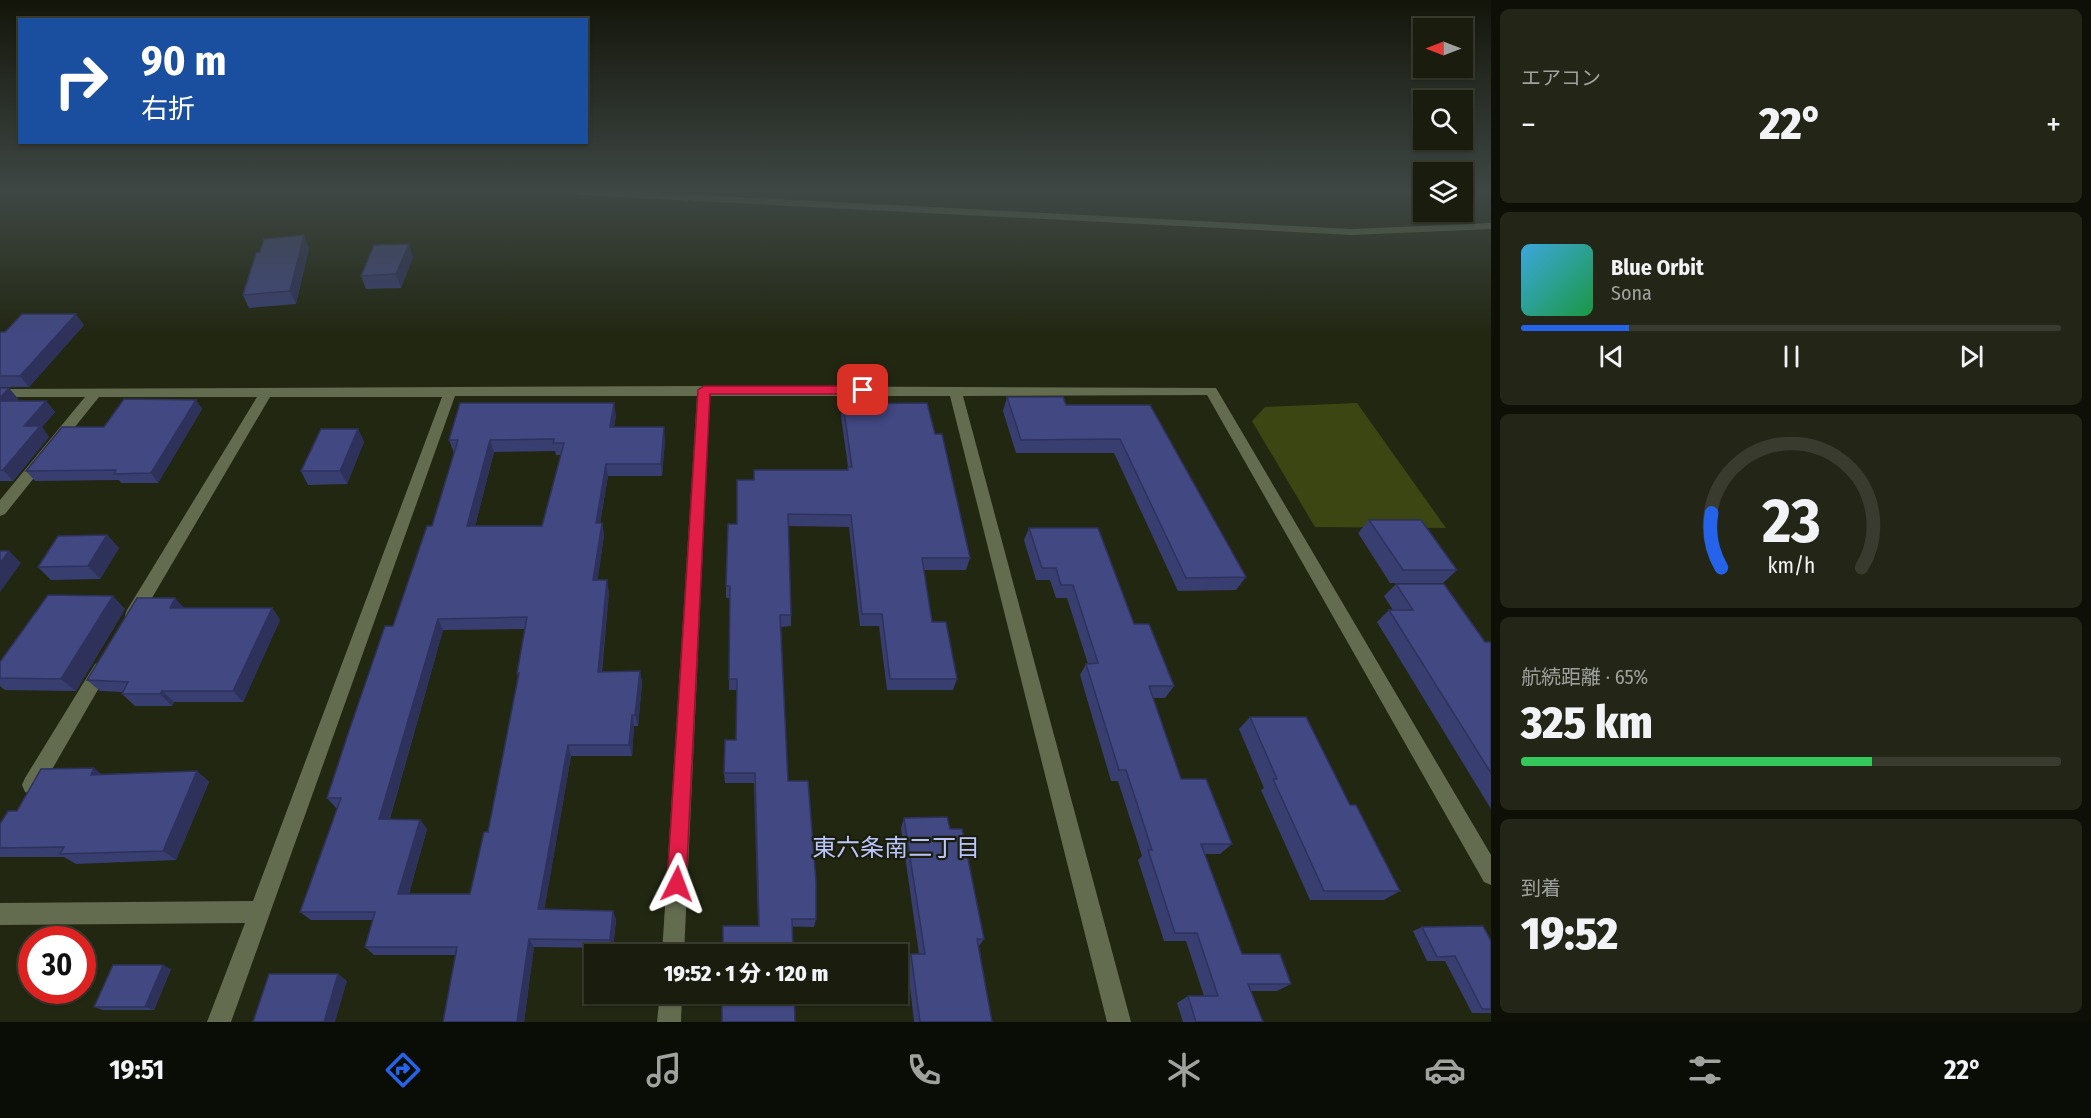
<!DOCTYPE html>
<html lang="ja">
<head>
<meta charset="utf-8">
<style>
  body { margin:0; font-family:"Fira Sans Condensed","Noto Sans JP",sans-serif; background:#232617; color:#f1f3f6; height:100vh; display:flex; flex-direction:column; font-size:22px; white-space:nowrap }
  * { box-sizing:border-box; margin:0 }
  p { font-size:20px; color:#9fa29e }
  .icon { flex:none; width:33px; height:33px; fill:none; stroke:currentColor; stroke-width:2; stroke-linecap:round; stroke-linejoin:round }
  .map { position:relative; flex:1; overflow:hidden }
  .sheet { display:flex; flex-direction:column; gap:9px; padding:9px; background:#0e1008; width:600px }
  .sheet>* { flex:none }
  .guide { position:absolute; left:18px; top:18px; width:570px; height:126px; border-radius:0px; box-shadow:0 2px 4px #0004,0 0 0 2px #383b2e; background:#1a4fa0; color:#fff; overflow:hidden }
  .needle { width:39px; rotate:270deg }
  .tools { position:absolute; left:1413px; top:18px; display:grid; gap:12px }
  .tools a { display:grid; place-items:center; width:60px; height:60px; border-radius:0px; background:#1a1d0e; box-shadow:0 2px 4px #0004,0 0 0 2px #383b2e; font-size:30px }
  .speed { position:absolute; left:18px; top:926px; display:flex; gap:12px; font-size:30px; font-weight:700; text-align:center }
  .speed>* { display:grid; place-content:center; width:78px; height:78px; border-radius:50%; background:#1a1d0e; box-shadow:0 2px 4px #0004,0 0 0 2px #383b2e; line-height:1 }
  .speed .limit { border:9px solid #d22; background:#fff; color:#111 }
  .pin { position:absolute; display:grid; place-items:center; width:51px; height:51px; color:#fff; margin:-26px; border-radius:12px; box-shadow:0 3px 9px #0006 }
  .me { position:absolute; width:66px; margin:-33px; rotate:3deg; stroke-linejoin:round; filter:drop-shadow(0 0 4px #0008) }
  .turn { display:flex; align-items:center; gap:21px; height:126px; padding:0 24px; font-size:27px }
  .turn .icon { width:78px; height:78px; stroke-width:2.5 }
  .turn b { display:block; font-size:42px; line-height:51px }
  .big { font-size:45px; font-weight:800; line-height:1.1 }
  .sheet .card { flex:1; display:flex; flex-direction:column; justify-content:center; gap:9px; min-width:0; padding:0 21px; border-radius:9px; background:#232617 }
  .sheet .dial { align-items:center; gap:0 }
  .dial svg { height:156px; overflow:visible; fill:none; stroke:#383b2e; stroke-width:7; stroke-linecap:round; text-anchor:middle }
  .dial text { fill:#f1f3f6; stroke:none }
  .song { display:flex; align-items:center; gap:18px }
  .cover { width:72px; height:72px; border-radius:9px; background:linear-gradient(135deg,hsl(200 70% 55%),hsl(140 70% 35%)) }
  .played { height:6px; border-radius:3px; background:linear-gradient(90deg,#2563eb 20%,#383b2e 20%) }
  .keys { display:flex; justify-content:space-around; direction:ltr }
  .heat { display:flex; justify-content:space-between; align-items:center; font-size:33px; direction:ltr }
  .charge { height:9px; border-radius:4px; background:linear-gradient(90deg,#34c759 65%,#383b2e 0) }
  .trip { position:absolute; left:584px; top:944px; width:324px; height:60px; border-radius:0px; background:#1a1d0e; box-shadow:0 2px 4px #0004,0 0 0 2px #383b2e; font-weight:800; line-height:60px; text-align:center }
  .tab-bar { display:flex; height:96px; justify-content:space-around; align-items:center; background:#0a0c06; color:#9fa29e }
  .tab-bar .icon { width:42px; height:42px }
  .tab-bar .selected { color:#2563eb }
  .tab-bar b { font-size:27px; color:#f1f3f6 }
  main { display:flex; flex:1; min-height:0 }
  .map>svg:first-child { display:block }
  .green { fill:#3b4613 }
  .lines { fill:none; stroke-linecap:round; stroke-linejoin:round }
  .minor { fill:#646c4f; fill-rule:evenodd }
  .wall { fill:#383e70; fill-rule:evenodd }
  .shaded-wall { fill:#2e325b }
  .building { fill:#414882; stroke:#2e325b; stroke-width:1.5; fill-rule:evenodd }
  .route { fill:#e11d48; stroke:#92132f; stroke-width:1.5 }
  .labels { text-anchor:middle; stroke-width:4.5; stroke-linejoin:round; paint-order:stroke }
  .near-neighbourhood-label { font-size:24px; fill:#bac4fd; stroke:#191d09 }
</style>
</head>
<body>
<main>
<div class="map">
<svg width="1491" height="1022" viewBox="0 0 1491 1022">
  <rect width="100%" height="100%" fill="#222712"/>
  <path class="green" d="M1357 403 1446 528 1315 527 1252 421 1265 407Z"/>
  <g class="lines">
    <path class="minor" d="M576 192H641L1352 229 1491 223V229L1352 235 581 195Z
      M704 386 1216 388 1491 855V885L1484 882 1207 395 963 396 1131 1022H1107L950 396H710L684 954H662L697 396H455L231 1022H207L245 923 0 925V903L253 901 442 397H270L139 620 133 622 127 620 125 615 127 610 257 397H99L5 514 0 516V500L85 397H0V389Z
      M101 661 107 664 110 669 107 674 39 792 32 794 25 792 22 785 25 778 95 664Z
      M660 993H682L681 1022H657Z"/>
  </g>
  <path class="wall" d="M309 248 296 304 249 308 243 295 260 252Z
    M413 257 401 288 366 289 361 276Z
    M84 325 29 387H0V332Z
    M0 388H9L18 399 17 401H46L55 412 42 427 49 437 13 481H0Z
    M1007 397 1066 405H1150L1246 577 1236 590 1178 591 1114 453H1016L1003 411Z
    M196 400 202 409 158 483H121L119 480 35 481 26 471 104 427Z
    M843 404 935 434 970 558 966 570H924L932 622 957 679 953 690H887L879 626H860L849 527 788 526 791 615V626L781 627 788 781 816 919 814 927 758 926 754 783H725L724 773 736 740 737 690H729L730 598H726V586L737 524 847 470 848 467 841 416Z
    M616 415 614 427 665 440 662 476H608L600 523H602L604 535 597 580 609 592 602 672 640 671 642 683 638 726H634L632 756H571L544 910 616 919 613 948 534 947 524 1022H443L456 955H374L365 947 373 920H311L300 912 337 808H336L327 798 432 526 454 453 449 440ZM555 451 556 455H561L542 526H475L494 452ZM525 629 517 673 518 677 488 832 470 894H409L427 829 420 820 390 819 443 630Z
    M358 429 364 442 347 484 308 485 301 471Z
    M1369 520 1457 570 1443 583H1390L1358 533Z
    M1029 528 1134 624 1174 686 1165 698H1153L1181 779 1232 844 1220 854H1204L1242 954 1291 984 1277 991H1251L1263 1022H1183L1177 1003 1188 996H1204L1186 941H1164L1138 860 1142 856 1118 781H1111L1080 675 1086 664H1088L1067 598H1056L1050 580H1036L1024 540Z
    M107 535 119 548 100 579 51 580 38 567Z
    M1396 584 1485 642H1491V809L1377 622 1389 610H1393L1384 596Z
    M184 608H272L280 620 243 702H174L172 706H135L122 694 123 692 100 691 87 680Z
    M125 609 76 691 5 690 0 686V662Z
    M1250 717 1350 805 1400 891 1384 900H1310L1261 790 1264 788 1239 729Z
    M197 771 209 782 176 860 76 864 64 857H0V824L17 811 102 774Z
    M904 818 950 829 984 939 979 946 992 1022H914L907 962 911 954H919L901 828Z
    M1422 927 1491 941V1013H1472L1445 961H1427L1413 931Z
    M171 969 154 1010H103L94 1007Z"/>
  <path class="shaded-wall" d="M304 235 309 248 296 304 290 291Z
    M409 244 413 257 401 288 396 274Z
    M76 314 84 325 29 387 20 376Z
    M9 388 18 399 7 412 0 404V398Z
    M196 400 202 409 158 483 151 473Z
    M46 401 55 412 42 427 49 437 13 481 3 470 24 426Z
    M614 403 616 415 612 440 610 427Z
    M664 427 665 440 662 476 661 464Z
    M358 429 364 442 347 484 340 471Z
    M490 440 494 452 472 538 467 526Z
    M606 464 608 476 598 535 596 523Z
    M602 523 604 535 596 592 593 580Z
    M107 535 119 548 100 579 88 566Z
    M9 551 21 563 0 592V563Z
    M607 580 609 592 600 683 598 672Z
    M113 596 125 609 76 691 61 679Z
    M175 598 186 610 170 608Z
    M272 608 280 620 243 702 233 691Z
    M438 619 443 630 387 828 379 819Z
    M640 671 642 683 638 726 635 715Z
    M162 691 174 702 172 706 160 694Z
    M632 715 634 726 632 756 629 745Z
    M568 745 571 756 543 918 538 909Z
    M94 768 108 779 91 775Z
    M197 771 209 782 176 860 163 851Z
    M420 820 427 829 406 903 398 894Z
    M613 911 616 919 613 948 610 940Z
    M529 939 534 947 524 1022H517Z
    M163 965 171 969 154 1010 145 1007Z
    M338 974 347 981 335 1022H324Z"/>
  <path class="building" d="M304 235 290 291 243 295 256 253 260 252 264 239Z
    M409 244 396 274 361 276 374 245Z
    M22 314H76L20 376H0V332H5Z
    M0 388H9L0 398Z
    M1007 397H1063L1066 405H1150L1246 577 1186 578 1120 439 1021 440Z
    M124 399 196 400 151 473 114 474 116 470 26 471 62 427H104Z
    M0 401H46L24 426H40L3 470H0Z
    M460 403H614L610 427H664L661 464H606L596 523H602L593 580H607L598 672 640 671 635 715H632L629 745H568L538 909 613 911 610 940 529 939 517 1022H443L457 947H365L375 912H300L341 798H327L349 731 385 626H393L427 526H432L458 440H449ZM554 439 553 443H564L542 526H467L490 440ZM527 617 517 673H519L488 832H484L470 894H398L420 820 379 819 438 619Z
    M927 403 935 434H942L970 558H922L932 622H946L957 679H890L882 614H862L851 515 788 514 791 615H780L788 781H808L816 882V919H792L793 954H723V926H759L755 773H724L725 740H736L737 679H729L730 586H726L728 524H737V480H754V470H848V467H852L843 404Z
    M321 429H358L340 471H301Z
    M1369 520H1421L1457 570H1403Z
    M1029 528H1098L1134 624H1149L1174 686H1149L1181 779H1206L1232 844H1201L1242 954H1280L1291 984H1248L1263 1022H1196L1188 996H1218L1197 933H1175L1148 850H1152L1126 770H1119L1086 664 1098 663 1073 585H1061L1056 568H1042Z
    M107 535 88 566 38 567 58 536Z
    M0 551H9L0 563Z
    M1396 584H1444L1485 642H1491V773L1389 610H1413Z
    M48 595 113 596 61 679 0 678V662Z
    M137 598H175L170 608H272L233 691H162L160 694H122L128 682 87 680Z
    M1250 717H1306L1350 805H1356L1400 891H1324L1273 779H1277Z
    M94 768 91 775 197 771 163 851 60 854 64 847 0 848V824L8 811H17L41 769Z
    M947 817 950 829H962L984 939H977L992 1022H920L911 954H925L904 818Z
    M1483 926 1491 941V1009H1482L1455 956 1437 957 1422 927Z
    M113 965H163L145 1007H94Z
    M269 974H338L324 1022H253Z
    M722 993H794L795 1022H722Z"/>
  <linearGradient id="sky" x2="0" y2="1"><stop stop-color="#13150a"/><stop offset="0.57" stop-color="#3e4744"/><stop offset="1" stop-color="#3e4744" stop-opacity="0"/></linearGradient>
  <rect width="1491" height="335" fill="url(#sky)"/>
  <path class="route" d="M704 386H863L869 390 863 394H710L686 884 683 890 677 893 670 890 667 884 698 390Z"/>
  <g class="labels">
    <g class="near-neighbourhood-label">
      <text x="896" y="856">東六条南二丁目</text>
    </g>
  </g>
</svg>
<div class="tools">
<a><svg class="needle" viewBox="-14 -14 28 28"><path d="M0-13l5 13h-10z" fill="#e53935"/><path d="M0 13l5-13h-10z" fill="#9fa29e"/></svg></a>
<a><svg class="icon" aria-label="search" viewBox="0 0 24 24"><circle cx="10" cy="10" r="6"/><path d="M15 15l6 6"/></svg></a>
<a><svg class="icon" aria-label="layers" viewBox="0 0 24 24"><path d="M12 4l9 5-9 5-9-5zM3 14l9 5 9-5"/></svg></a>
</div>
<div class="speed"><div class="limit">30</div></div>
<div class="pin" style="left:863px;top:390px;background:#d93025"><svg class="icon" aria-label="arrive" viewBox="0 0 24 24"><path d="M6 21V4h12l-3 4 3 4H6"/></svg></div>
<svg class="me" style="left:677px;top:884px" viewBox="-20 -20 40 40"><path d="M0-17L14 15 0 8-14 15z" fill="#e11d48" stroke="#fff" stroke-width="4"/></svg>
<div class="trip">19:52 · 1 分 · 120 m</div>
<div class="guide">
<div class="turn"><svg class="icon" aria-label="right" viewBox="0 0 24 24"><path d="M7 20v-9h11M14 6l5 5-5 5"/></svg><div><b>90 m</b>右折</div></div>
</div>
</div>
<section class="sheet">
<div class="card"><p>エアコン</p>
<div class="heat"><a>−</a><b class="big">22°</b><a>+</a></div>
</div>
<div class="card">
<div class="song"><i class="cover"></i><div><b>Blue Orbit</b><p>Sona</p></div></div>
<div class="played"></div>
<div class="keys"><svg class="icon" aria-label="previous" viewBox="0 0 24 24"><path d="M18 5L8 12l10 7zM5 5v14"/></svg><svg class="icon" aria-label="pause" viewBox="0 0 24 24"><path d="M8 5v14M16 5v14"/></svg><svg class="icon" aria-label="next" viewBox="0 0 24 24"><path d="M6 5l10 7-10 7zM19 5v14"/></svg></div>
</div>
<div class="card dial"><svg viewBox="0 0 100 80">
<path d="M14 69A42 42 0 1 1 86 69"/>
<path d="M14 69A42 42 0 0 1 9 41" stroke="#2563eb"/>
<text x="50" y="56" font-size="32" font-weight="700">23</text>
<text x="50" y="72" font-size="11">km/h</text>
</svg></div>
<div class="card"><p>航続距離 · 65%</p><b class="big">325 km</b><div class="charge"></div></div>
<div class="card"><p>到着</p><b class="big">19:52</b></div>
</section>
</main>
<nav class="tab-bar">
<b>19:51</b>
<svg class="icon selected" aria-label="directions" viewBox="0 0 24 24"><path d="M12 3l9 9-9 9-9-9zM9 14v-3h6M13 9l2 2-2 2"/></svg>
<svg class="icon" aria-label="music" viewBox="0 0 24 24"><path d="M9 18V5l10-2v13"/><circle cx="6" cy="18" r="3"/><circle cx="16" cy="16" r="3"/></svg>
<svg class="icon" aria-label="phone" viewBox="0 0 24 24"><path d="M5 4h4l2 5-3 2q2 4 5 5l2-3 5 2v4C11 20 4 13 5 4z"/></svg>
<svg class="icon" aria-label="climate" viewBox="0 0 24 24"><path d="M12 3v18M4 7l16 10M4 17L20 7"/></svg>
<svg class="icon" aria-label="car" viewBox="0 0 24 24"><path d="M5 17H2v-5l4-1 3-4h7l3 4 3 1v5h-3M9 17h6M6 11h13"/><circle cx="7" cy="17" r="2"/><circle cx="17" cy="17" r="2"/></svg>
<svg class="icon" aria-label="filters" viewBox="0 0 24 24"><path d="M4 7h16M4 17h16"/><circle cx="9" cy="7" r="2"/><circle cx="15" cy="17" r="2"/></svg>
<b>22°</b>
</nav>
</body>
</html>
